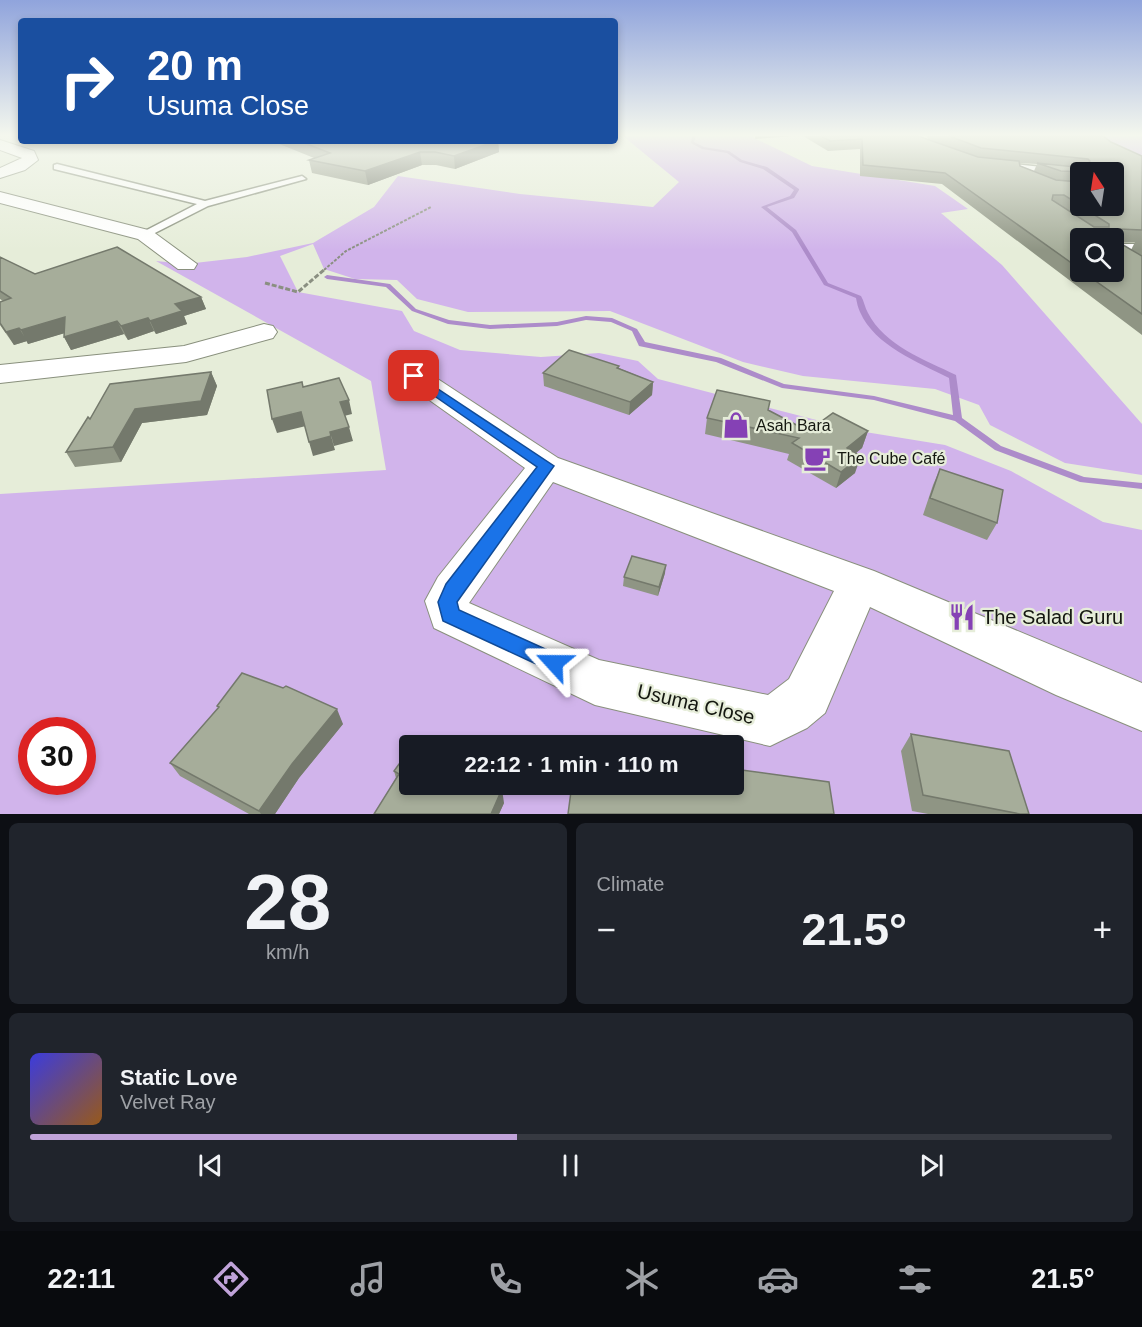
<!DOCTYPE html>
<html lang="en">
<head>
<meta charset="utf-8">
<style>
  body { margin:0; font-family:Helvetica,sans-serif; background:#20242c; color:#f1f3f6; height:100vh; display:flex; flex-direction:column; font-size:22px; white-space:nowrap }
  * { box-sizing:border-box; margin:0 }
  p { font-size:20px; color:#9ea1a6 }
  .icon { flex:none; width:33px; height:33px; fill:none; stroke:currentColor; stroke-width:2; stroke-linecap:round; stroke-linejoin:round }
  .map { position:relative; height:814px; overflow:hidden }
  .panel { display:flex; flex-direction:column; gap:9px; padding:9px; background:#0d0f14; flex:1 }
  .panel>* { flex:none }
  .guide { position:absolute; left:18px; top:18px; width:600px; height:126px; border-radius:6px; box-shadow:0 3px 9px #0003; background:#1a4fa0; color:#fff; overflow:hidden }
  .needle { width:39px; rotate:348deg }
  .buttons { position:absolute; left:1070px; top:162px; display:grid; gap:12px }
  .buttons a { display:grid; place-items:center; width:54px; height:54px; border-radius:6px; background:#171b24; box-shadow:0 3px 9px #0003; font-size:30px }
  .speed { position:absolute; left:18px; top:717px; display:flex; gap:12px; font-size:30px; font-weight:700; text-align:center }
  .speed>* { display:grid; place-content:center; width:78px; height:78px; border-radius:50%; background:#171b24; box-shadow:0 3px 9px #0003; line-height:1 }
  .speed .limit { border:9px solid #d22; background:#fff; color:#111 }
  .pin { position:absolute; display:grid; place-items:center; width:51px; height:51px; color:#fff; margin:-26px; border-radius:12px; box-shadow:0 3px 9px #0006 }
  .me { position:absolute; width:66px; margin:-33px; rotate:294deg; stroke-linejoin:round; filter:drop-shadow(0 0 4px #0008) }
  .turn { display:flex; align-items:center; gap:21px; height:126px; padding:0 30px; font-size:27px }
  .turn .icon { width:78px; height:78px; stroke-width:2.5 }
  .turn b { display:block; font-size:42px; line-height:51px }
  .big { font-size:45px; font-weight:700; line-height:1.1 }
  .panel .tile { flex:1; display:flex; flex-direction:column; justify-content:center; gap:9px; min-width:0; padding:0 21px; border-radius:9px; background:#20242c }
  .panel .dial { align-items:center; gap:0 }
  .dial b { font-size:78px; line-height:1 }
  .song { display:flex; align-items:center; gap:18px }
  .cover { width:72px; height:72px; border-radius:9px; background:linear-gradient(135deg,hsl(240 70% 55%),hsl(30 70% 35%)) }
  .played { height:6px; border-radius:3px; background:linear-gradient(90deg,#c0a3d9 45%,#363941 45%) }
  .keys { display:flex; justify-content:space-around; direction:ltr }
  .heat { display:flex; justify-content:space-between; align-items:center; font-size:33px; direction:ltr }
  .panel .tiles { flex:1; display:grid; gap:9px; grid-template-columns:1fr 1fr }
  .tile:last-child { grid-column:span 2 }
  .trip { position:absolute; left:399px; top:735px; width:345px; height:60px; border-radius:6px; background:#171b24; box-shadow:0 3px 9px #0003; font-weight:700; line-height:60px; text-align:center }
  .tab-bar { display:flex; height:96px; justify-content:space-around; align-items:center; background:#090b0e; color:#9ea1a6 }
  .tab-bar .icon { width:42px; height:42px }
  .tab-bar .on { color:#c0a3d9 }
  .tab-bar b { font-size:27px; color:#f1f3f6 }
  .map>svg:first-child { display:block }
  .green { fill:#d1b4eb; fill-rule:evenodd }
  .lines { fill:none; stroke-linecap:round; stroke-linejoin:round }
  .stream { fill:#ad8cca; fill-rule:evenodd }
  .lane-casing { stroke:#89907d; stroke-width:3 }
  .street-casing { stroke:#89907d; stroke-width:2 }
  .path-far1 { stroke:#8a8f81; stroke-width:2; stroke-dasharray:3 1.5; stroke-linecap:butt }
  .path { stroke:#8a8f81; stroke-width:3; stroke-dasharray:5 2; stroke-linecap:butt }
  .lane { fill:#fff; fill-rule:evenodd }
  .street { fill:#fff; fill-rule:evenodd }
  .wall { fill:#8f9584; fill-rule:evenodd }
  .shaded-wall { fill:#74796c }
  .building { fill:#a6ad9a; stroke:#74796c; stroke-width:1.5 }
  .route { fill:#1a73e8; stroke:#114b97; stroke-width:1.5 }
  .labels { text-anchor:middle; stroke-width:4.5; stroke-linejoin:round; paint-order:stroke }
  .poi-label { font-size:16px; fill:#141710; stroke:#e6edd9; text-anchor:start }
  .near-poi-label { font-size:20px; fill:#141710; stroke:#e6edd9; text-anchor:start }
  .near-street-label { font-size:20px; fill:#141710; stroke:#e6edd9 }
</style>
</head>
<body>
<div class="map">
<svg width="1142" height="814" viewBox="0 0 1142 814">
  <rect width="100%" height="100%" fill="#e6edd9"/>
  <path class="green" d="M623 136H750L812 166 935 186 968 209 941 213 1002 265 1142 424V475L1065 463 990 425 979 405 935 389 803 376 743 362 610 311 468 312 417 299 397 280 355 279 324 269 313 244 280 256 298 292 402 311 414 331 460 350 541 357 599 353 638 361 658 379 859 431 945 445 1011 471 1103 522 1142 530V814H0V494L386 470 371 381 156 261 186 264 247 257 313 243 374 207 398 176 520 194 653 207 679 182ZM32 730H82V782H32ZM410 746H734V784H410Z
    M1088 136H1142V166Z"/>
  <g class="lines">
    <path class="stream" d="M692 136H696L694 142 704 147 729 151 742 160 767 167 799 189V190L794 198 767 207 796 230 828 283 861 296C864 301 865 308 868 313 884 345 925 360 956 375L962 418 1001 446 1084 477 1142 483V489L1080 482 995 450 955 421 874 400 782 388 716 362 639 346 632 331 611 322 586 320 557 326 490 329 448 324 412 311 386 287 327 279 324 277 327 275 390 284 416 309 449 320 490 325 557 322 586 316 612 318 637 329 645 342 721 358 784 384 874 396 953 415 949 378C918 362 875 346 860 312 858 308 857 303 856 298L824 285 792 232 761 207 790 196 794 190 763 169 740 162 727 153 702 149 691 143Z"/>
    <defs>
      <path id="lane" d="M1003 163 1080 171 1083 172H1080V177L1000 168Z
        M57 164 205 201 302 176 306 179 208 206 145 238 141 237V233L197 204 54 169V165Z
        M1113 244H1142V250H1113Z"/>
      <path id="street" d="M0 140 34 151 38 160 25 170 0 178V168L22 158 0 150Z
        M0 192 152 231 197 264 194 269H178L138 239 0 203Z
        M264 324 273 326 277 332 273 338 186 362 0 383V365L184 346Z
        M414 367 424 370 558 458 874 571 1142 683V731L1056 695 870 607 825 713 807 728 770 746 595 705 434 628 425 601 438 577 525 468 404 382 399 376 404 370ZM553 482 834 591 789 679 768 695 599 660 469 603Z"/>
    </defs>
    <use href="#lane" class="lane-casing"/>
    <use href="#street" class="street-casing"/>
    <path class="path-far1" d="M324 270 346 251 431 207"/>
    <path class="path" d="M265 283 298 292 325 269"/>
    <use href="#lane" class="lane"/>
    <use href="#street" class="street"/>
  </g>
  <path class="wall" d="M803 136H918L928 139 926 136H1103L1111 142 1142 156V335L942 184 860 176V149L828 151ZM1019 163 1037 164 1034 171 1020 166ZM1080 172H1113L1080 206ZM1080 238 1113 272H1080ZM1118 242H1135L1131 250Z
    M272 141H498L499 152 455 169 436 165H422L368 185 312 173 309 160 314 158Z
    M0 257 35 274 201 297 206 309 184 316 187 324 156 334 154 331 128 340 124 334 71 350 64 337V333L28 344 27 341 14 345 0 325V302L3 301 0 299Z
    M619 366V368L653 382 652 395 629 415 544 386 543 373Z
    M211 372 217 386 207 415 142 423 121 462 75 467 66 452 90 419Z
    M768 410 808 431H868L862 448 856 453 855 473 836 488 787 460 789 454 705 434 707 418Z
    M940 469 997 523 987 540 923 515 933 485Z
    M665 573 658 596 623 586 624 577Z
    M217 706 343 724 299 778 275 814H249L180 776 170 763 218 708Z
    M911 734 1029 814H928L912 811 901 751Z
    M394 771 504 803 499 814H374L396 778Z"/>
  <path class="shaded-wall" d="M755 136H793L755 139Z
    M496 141H498L499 152 455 169 454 156Z
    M420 152 422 165 368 185 365 171Z
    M201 297 206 309 184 316 187 324 156 334 150 321 175 304Z
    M65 317 72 331 28 344 21 330Z
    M148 318 154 331 128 340 121 326Z
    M117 321 124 334 71 350 64 337Z
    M19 328 27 341 14 345 6 332Z
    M211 372 217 386 207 415 142 423 121 462 113 447 135 409Z
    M653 382 652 395 629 415 630 402Z
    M349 400 352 414 344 416 340 402Z
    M301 412 306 426 277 433 272 419Z
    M349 427 353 441 334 446 330 432Z
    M868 431 862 448 841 465 847 448Z
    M331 436 335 450 313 456 309 442Z
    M861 456 855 473 836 488 841 472Z
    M666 565 665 573 658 596 659 587Z
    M337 709 343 724 299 778 275 814H261L259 811 292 764Z
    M502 789 504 803 499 814H491Z"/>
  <path class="building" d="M821 136H918L978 157 1019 161 1020 166 1056 180 1080 182V205L1064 195H1053L1052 200 1094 227H1109V224L1080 206H1113V172H1085L1061 171 1037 163 1085 168 1090 161 1088 159 981 148 949 136H1103L1111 142 1142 156V230L1120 229 1118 242 1142 256V314L1083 272H1113V238H1080V269L945 173 863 165 862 139 830 141Z
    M299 141H496L454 156 435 152H420L365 171 309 160 330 153Z
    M117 247 201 297 175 304 182 311 150 321 148 318 121 326 117 321 64 337 65 317 21 330 19 328 6 332 0 323V302L11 298 0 291V257L35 274Z
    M569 350 619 366 617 368 653 382 630 402 543 373Z
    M211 372 201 401 135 409 113 447 66 452 88 417 90 419 110 384Z
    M339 378 349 400 340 402 349 427 330 432 331 436 309 442 301 412 272 419 267 390 302 382 303 387Z
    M717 390 770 401 768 410 808 431 833 413 868 431 847 448 861 456 841 472 792 443 799 438 707 418Z
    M940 469 1003 490 997 523 930 498Z
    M632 556 666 565 659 587 624 577Z
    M242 673 283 688 286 686 337 709 292 764 259 811 170 763 219 707 217 706Z
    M911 734 1009 751 1029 814H1020L923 795Z
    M419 736 443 746H412Z
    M410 749V784H491L502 789 491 814H374L399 774 394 771Z
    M734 769 829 782 834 814H568L572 784H734Z"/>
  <linearGradient id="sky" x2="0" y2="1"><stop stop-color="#90a4dc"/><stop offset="0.54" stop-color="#f4f7ee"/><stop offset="1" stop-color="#f4f7ee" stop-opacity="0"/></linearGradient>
  <rect width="1142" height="250" fill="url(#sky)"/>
  <path class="route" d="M414 373 554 466 457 602 459 610 561 656 564 663 561 669 554 672 547 669 443 621 438 602 446 584 537 467 410 379 408 376Z"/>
  <defs>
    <symbol id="shop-bare" viewBox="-9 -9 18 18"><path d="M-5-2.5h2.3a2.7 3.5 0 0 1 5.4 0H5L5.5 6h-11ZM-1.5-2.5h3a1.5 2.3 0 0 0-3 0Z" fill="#8541b5" stroke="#e6edd9" stroke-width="2.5" paint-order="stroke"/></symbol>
    <symbol id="cafe-bare" viewBox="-9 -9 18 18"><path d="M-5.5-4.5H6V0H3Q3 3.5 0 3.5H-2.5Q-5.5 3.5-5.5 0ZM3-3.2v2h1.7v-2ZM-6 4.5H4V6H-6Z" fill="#8541b5" stroke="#e6edd9" stroke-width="2.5" paint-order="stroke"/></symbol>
    <symbol id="restaurant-bare" viewBox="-9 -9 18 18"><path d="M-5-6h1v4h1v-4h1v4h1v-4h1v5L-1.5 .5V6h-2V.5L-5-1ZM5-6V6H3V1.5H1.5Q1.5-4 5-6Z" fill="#8541b5" stroke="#e6edd9" stroke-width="2.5" paint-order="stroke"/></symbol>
  </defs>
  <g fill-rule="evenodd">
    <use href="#shop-bare" x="717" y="406" width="38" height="38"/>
    <use href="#cafe-bare" x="798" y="439" width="38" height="38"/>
    <use href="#restaurant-bare" x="943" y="598" width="38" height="38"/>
  </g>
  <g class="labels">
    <g class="poi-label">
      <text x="756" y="431">Asah Bara</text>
      <text x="837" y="464">The Cube Café</text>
    </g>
    <g class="near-poi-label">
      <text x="982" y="624">The Salad Guru</text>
    </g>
    <g class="near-street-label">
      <text transform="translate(696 704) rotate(13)" y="7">Usuma Close</text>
    </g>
  </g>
</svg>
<div class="buttons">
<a><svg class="needle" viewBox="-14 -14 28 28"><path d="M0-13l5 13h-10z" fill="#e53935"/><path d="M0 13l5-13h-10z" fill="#9ea1a6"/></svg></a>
<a><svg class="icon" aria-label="search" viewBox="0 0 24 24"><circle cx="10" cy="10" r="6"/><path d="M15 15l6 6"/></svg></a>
</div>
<div class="speed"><div class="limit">30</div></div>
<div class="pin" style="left:414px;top:376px;background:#d93025"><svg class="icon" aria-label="arrive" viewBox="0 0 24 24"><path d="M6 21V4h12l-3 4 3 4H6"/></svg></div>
<svg class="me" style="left:554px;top:663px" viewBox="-20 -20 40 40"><path d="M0-17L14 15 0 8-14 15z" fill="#1a73e8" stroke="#fff" stroke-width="4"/></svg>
<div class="trip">22:12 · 1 min · 110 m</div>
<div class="guide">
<div class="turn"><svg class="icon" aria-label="right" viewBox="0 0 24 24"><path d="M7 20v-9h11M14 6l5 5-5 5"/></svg><div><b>20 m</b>Usuma Close</div></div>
</div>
</div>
<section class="panel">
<div class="tiles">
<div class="tile dial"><b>28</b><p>km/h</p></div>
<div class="tile"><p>Climate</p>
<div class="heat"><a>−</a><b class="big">21.5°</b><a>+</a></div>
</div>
<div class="tile">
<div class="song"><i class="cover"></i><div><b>Static Love</b><p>Velvet Ray</p></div></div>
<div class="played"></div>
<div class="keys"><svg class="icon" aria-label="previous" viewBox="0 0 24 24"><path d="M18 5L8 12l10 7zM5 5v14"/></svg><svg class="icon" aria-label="pause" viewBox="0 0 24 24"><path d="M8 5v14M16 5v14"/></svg><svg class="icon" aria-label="next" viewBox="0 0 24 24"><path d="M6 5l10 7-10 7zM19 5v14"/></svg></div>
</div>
</div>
</section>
<nav class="tab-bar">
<b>22:11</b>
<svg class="icon on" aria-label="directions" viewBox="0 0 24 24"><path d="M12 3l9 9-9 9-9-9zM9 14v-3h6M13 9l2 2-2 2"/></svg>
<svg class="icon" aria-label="music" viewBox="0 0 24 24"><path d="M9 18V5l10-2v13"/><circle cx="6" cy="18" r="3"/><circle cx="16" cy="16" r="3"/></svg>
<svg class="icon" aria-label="phone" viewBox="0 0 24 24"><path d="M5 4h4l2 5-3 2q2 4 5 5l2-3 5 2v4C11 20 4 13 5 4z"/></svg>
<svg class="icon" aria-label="climate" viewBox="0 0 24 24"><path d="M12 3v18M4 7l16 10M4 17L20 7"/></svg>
<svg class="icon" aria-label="car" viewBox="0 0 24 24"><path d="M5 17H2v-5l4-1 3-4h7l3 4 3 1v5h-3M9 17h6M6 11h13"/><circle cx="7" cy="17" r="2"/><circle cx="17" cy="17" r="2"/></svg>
<svg class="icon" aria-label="filters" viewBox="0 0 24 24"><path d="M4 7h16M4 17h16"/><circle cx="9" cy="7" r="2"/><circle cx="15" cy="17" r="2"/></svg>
<b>21.5°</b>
</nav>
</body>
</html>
